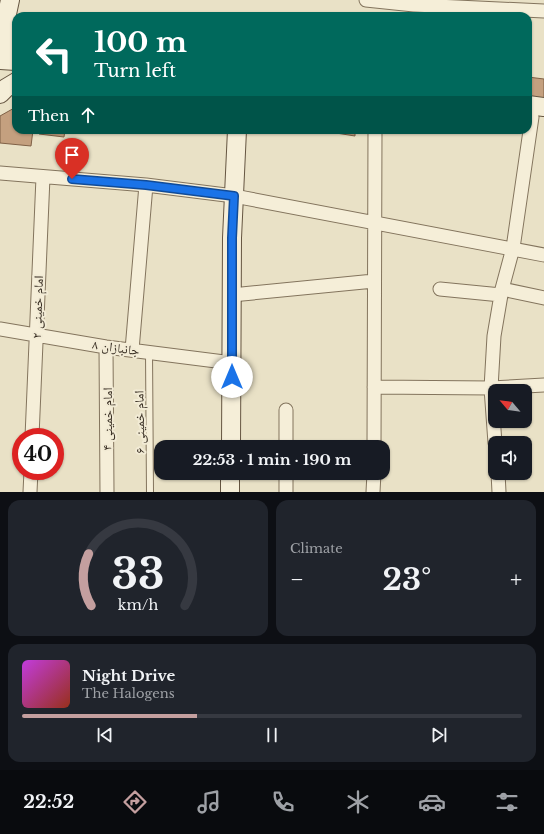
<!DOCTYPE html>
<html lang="en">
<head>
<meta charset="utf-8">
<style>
  body { margin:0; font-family:"Libre Baskerville","Noto Naskh Arabic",serif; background:#20242c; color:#f1f3f6; height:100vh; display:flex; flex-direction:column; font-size:15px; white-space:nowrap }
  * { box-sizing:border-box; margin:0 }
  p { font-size:13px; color:#9ea1a6 }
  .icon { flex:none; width:22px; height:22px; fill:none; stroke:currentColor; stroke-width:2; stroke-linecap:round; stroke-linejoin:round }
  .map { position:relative; height:492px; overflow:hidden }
  .sheet { display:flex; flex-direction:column; gap:8px; padding:8px; background:#0d0f14; flex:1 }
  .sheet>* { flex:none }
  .guide { position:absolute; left:12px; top:12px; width:520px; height:122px; border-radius:12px; box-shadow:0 1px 3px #0004; background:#00695c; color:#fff; overflow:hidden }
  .needle { width:26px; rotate:299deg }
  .controls { position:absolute; left:488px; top:384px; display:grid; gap:8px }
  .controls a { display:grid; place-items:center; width:44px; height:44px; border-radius:8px; background:#171b24; box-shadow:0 1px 3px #0004; font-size:20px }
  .speed { position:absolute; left:12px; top:428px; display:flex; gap:8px; font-size:20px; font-weight:700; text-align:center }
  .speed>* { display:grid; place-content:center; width:52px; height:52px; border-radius:50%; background:#171b24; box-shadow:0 1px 3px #0004; line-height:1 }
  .speed .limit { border:6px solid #d22; background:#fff; color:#111 }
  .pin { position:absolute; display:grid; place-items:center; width:34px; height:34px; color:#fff; margin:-41px -17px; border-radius:50% 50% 50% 0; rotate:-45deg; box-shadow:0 0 4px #0007 }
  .pin .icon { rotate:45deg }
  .me { position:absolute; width:44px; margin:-22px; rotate:0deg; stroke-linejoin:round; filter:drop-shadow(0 0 3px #0008) }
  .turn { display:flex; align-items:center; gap:14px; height:84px; padding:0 16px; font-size:18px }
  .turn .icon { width:52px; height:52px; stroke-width:2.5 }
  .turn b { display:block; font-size:28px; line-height:34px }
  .then { display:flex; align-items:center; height:38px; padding:0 16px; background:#0003; gap:8px; font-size:15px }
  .big { font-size:30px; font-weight:700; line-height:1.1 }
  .sheet .card { flex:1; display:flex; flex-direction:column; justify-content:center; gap:6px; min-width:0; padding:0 14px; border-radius:12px; background:#20242c }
  .sheet .dial { align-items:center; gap:0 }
  .dial svg { height:104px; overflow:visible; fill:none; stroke:#363941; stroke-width:7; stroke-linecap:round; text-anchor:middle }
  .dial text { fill:#f1f3f6; stroke:none }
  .song { display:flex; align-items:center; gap:12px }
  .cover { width:48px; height:48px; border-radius:6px; background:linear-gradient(135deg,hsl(290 70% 55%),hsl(10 70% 35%)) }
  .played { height:4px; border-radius:2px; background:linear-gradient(90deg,#c49f9f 35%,#363941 35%) }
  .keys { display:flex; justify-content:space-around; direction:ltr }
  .heat { display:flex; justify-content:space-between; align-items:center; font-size:22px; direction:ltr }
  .sheet .tiles { flex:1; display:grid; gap:8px; grid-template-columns:1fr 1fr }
  .card:last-child { grid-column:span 2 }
  .trip { position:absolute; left:154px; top:440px; width:236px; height:40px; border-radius:12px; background:#171b24; box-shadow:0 1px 3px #0004; font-weight:700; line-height:40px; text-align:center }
  .dock { display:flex; height:64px; justify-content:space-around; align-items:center; background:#090b0e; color:#9ea1a6 }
  .dock .icon { width:28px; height:28px }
  .dock .on { color:#c49f9f }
  .dock b { font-size:18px; color:#f1f3f6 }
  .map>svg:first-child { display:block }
  .building { fill:#c4a07f; stroke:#7f6046 }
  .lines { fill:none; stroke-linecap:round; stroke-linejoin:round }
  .lane-casing { stroke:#83745d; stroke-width:8 }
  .street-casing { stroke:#83745d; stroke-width:15 }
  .secondary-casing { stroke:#655541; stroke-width:20 }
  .lane { stroke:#f5eed8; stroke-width:6 }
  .street { stroke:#f5eed8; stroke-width:13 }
  .secondary { stroke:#f5eed8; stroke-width:18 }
  .route-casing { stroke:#114b97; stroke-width:10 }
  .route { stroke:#1a73e8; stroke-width:7 }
  .labels { text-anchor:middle; stroke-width:4; stroke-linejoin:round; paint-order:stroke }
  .street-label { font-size:13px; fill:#352b20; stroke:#f2ebd5 }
</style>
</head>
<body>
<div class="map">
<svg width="544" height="492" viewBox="0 0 544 492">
  <rect width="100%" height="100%" fill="#e9e1c6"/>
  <path class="building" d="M528 77 544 79V99L528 97Z
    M16 107V130H33L31 146 0 143V116Z
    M40 130H65L64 137 39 134Z
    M336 130H355V136L336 133Z"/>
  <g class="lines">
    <defs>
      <path id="lane" d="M149 352 150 492"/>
      <path id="street" d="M366 0 414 5 544 11
        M0 173 146 185 234 196 544 255
        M440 289 501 295
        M502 289 544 298
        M232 295 374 281
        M0 329 106 347 232 363
        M106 347 107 492
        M132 350 146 185
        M374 387 491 388 544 385
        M286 410V447
        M32 437 43 177
        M495 443 491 388 494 336 502 289 513 248 532 117
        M374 447 375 130
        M286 473V492
        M498 473 499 492
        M30 492 31 471
        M373 492 374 473"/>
      <path id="secondary" d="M4 29 10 48 16 53
        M0 47 10 0
        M0 60 16 61
        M0 94 6 88 16 82
        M528 105 544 107
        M231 447 232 238 237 130
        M230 492V473"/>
    </defs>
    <use href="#lane" class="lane-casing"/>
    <use href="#street" class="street-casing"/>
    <use href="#secondary" class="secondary-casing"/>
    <use href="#lane" class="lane"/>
    <use href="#street" class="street"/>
    <use href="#secondary" class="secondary"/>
  </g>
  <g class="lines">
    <defs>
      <path id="route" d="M72 179 146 185 234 196 232 238V377"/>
    </defs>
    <use href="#route" class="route-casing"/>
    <use href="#route" class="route"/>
  </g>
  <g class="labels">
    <g class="street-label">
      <text transform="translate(37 307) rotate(-88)" y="5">امام خمینی ۲</text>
      <text transform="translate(116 347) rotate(8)" y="5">جانبازان ۸</text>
      <text transform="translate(107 419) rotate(-90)" y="5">امام خمینی ۴</text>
      <text transform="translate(139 422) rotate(-91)" y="5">امام خمینی ۶</text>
    </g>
  </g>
</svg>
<div class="controls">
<a><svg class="needle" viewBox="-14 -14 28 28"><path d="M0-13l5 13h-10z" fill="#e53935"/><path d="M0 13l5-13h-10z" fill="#9ea1a6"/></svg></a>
<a><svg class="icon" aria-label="sound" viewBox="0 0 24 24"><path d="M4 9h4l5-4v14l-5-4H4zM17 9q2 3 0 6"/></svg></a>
</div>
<div class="speed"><div class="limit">40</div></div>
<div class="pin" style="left:72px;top:179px;background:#d93025"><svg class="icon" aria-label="arrive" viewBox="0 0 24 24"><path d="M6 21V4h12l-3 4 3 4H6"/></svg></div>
<svg class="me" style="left:232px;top:377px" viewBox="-20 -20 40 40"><circle r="19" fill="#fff"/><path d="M0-13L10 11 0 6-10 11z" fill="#1a73e8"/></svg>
<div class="trip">22:53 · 1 min · 190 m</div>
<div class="guide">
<div class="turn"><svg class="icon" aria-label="left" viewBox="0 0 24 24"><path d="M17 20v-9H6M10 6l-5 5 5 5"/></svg><div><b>100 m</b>Turn left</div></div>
<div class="then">Then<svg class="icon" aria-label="ahead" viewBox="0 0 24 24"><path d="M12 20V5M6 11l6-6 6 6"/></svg></div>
</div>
</div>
<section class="sheet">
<div class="tiles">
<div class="card dial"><svg viewBox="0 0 100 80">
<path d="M14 69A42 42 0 1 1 86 69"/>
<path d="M14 69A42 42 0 0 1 12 29" stroke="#c49f9f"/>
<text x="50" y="56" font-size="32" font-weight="700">33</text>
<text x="50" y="72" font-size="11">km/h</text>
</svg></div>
<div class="card"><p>Climate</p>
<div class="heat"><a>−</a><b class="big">23°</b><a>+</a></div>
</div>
<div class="card">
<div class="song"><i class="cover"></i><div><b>Night Drive</b><p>The Halogens</p></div></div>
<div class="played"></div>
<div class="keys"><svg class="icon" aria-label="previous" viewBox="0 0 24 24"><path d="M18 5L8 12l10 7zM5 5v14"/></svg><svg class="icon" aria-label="pause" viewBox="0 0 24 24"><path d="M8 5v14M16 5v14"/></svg><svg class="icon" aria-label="next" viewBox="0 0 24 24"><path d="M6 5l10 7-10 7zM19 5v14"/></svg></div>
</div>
</div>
</section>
<nav class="dock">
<b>22:52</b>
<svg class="icon on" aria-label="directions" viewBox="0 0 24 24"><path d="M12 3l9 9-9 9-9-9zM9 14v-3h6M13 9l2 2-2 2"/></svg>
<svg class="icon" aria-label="music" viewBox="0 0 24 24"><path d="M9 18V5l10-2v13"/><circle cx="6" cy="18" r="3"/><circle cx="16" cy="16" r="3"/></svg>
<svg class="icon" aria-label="phone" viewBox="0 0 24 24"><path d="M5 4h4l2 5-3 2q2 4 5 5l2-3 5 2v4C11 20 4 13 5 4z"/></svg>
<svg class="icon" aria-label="climate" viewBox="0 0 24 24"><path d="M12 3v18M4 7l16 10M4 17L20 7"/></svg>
<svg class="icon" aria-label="car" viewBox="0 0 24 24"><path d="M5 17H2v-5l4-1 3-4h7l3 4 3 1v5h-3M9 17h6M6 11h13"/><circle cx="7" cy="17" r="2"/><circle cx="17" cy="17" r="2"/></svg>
<svg class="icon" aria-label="filters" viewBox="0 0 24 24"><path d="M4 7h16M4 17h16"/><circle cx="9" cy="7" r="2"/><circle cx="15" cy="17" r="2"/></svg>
</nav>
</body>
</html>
